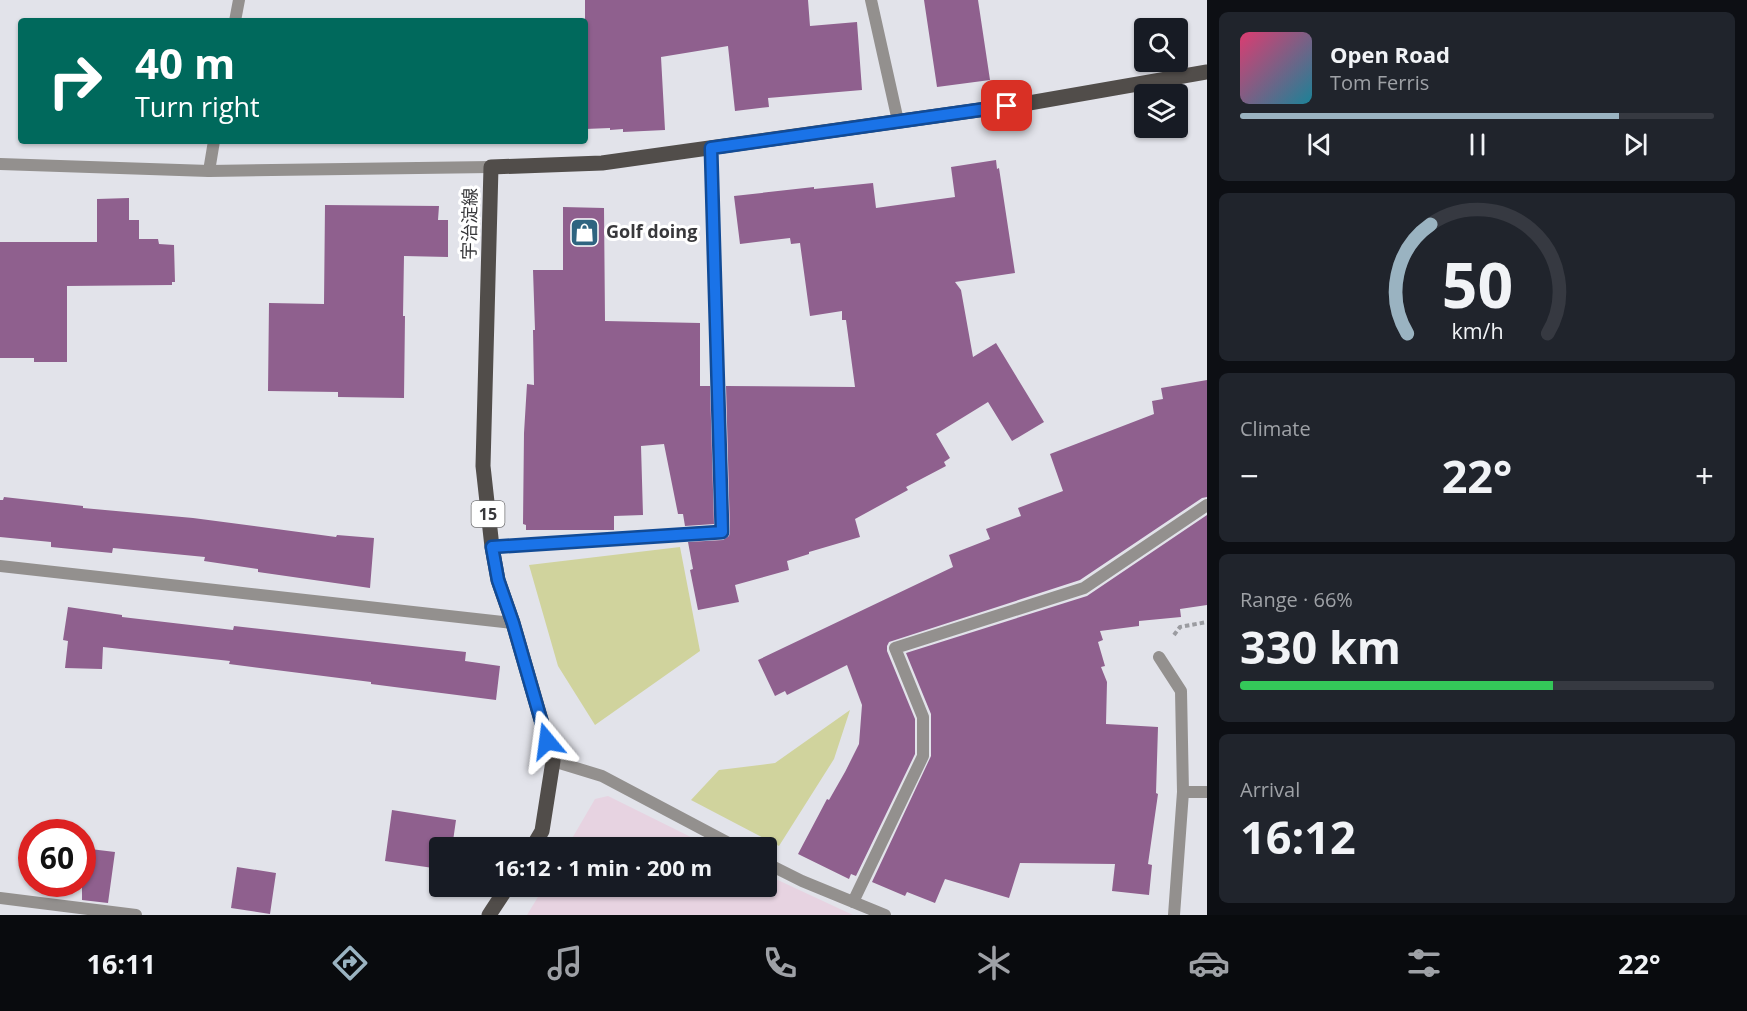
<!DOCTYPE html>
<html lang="en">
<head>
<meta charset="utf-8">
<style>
  body { margin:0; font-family:"Open Sans","Noto Sans JP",sans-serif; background:#20242c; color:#f1f3f6; height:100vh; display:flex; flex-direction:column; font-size:22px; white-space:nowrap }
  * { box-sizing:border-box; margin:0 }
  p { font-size:20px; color:#9ea1a6 }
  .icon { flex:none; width:33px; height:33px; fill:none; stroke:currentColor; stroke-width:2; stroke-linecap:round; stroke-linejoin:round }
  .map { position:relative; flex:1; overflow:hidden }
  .side { display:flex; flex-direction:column; gap:12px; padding:12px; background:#0d0f14; width:540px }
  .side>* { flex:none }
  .guide { position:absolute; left:18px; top:18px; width:570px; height:126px; border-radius:6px; box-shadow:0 2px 4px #0004; background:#00695c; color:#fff; overflow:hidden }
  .fabs { position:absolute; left:1134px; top:18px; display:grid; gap:12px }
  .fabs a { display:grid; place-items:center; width:54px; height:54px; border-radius:6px; background:#171b24; box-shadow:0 2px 4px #0004; font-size:30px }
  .speed { position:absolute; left:18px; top:819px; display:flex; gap:12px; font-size:30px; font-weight:700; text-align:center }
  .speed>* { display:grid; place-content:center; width:78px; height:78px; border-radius:50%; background:#171b24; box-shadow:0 2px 4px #0004; line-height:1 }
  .speed .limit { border:9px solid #d22; background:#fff; color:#111 }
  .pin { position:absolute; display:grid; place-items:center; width:51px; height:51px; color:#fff; margin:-26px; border-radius:12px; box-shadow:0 3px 9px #0006 }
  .me { position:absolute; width:66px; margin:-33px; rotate:344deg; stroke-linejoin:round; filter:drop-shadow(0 0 4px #0008) }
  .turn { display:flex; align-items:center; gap:21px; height:126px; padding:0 18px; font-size:27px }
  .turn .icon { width:78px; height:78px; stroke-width:2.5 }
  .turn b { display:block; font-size:42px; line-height:51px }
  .big { font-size:45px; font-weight:700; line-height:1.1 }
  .side .tile { flex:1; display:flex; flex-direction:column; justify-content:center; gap:9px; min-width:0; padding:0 21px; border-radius:9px; background:#20242c }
  .side .dial { align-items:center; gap:0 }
  .dial svg { height:156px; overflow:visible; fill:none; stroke:#363941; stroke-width:7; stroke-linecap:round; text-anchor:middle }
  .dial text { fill:#f1f3f6; stroke:none }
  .song { display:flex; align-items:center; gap:18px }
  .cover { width:72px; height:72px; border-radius:9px; background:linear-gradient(135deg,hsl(340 70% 55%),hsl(190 70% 35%)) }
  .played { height:6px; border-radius:3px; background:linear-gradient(90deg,#9ab3c1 80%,#363941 80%) }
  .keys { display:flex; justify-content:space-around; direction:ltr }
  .heat { display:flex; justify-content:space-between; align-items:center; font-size:33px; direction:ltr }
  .charge { height:9px; border-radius:4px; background:linear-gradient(90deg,#34c759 66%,#363941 0) }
  .trip { position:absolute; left:429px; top:837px; width:348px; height:60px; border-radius:6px; background:#171b24; box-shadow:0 2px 4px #0004; font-weight:700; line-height:60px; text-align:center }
  .tabs { display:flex; height:96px; justify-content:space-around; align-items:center; background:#090b0e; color:#9ea1a6 }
  .tabs .icon { width:42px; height:42px }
  .tabs .current { color:#9ab3c1 }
  .tabs b { font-size:27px; color:#f1f3f6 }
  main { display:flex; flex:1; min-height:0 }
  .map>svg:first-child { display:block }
  .education { fill:#e7d3e1 }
  .green { fill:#d0d39d }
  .building { fill:#8f608e }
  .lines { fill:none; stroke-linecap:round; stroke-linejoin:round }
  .path { stroke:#9b9ca1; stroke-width:4; stroke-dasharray:4.5 3; stroke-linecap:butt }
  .minor { stroke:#93908e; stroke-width:12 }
  .tertiary { stroke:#93908e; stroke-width:12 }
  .primary { stroke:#514d4a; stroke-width:15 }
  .route-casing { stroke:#114b97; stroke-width:15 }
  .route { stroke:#1a73e8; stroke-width:10 }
  .labels { text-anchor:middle; stroke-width:6; stroke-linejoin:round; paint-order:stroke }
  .shield { fill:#fff; stroke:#747476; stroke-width:1.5 }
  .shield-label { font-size:16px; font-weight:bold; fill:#38383b }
  .street-label { font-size:18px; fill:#38383b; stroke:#fff }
  .poi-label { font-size:18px; font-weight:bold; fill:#38383b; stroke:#fff; text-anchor:start }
</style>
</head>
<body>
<main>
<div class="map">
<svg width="1207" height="915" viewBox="0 0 1207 915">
  <rect width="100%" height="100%" fill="#e2e3ea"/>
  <path class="education" d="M608 796 711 847H567L595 799Z
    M767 875 853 915H527L544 887 766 886Z"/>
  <path class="green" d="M680 547 700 651 595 725 558 666 529 565Z
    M850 710 834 759 779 846 691 800 719 770 775 763Z"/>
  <path class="building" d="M585 0H808L810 26 857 22 862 90 768 98 769 107 735 111 728 46 661 57 665 130 623 132V129L610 130V128L585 129Z
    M924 0H978L990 80 937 87Z
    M996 160 997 169 999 168 1015 273 955 282 961 290 973 357 996 343 1044 422 1012 441 988 402 936 434 950 458 944 462 946 466 906 487 908 490 855 519 860 537 809 552V554L787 561 789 570 735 585 739 602 698 610 690 570 693 569 688 542 723 540 729 536 730 532 726 386 855 387 846 320H842V311L810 316 800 243 791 244 790 238 740 244 734 196 814 187V189L873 183 876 208 955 197 951 167Z
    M129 198V220H139V239H158L159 244 174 245 175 282H172V285L67 286V362H34V358H0V242H97V199Z
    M325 205 439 206 438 220H448V257L404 256 403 316H405L404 398 338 397V392L268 391 269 303 324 304Z
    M563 207 604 208 605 321 700 323V386H710L714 524 685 526 683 514H678L664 444 641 446 643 515 614 516V530H526V525L523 524 524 433 527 384 534 385 533 330H535L533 270H563Z
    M1207 380V497L1202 498 1080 580 889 642 887 646V651L915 719V754L856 876 851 874 849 879 798 854 827 799 829 800 845 772 859 744 862 705 847 665 787 695 785 691 775 696 758 660 953 567 949 555 990 539 986 529 1021 516 1018 508 1063 491 1050 454 1154 414 1152 401 1163 399 1161 388Z
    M4 497 83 506V508L193 518 336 537 337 535 374 538 370 588 258 572V569L204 561 205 557 113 548 112 553 51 547V542L0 537V500H3Z
    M1207 515V605L1180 609 1181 617 1139 621V626L1100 631 1103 640 1098 642 1105 666 1101 667 1107 682 1106 724 1158 727 1156 793 1158 794 1148 864 1152 865 1149 895 1112 891 1115 864 1020 863 1009 898 945 879 935 903 907 892 905 896 872 882 931 756V714L906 653 1087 596Z
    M68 607 122 615V617L233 630 234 626 466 652 465 661 500 666 496 700 371 684V682L229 664 230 661 103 647 102 669 65 668 68 641 63 640Z
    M392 810 456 820 452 848H440V869L385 861Z
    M82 848 115 852 108 903 82 900Z
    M237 867 276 873 270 914 231 908Z"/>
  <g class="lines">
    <path class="path" d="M1174 635 1180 627 1207 622"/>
    <path class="minor" d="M871 0 898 121
      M235 21 239 0
      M209 171 214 141
      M492 547 722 532 711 148
      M0 566 513 623
      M1159 657 1181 691 1183 792
      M553 761 602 776 738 848
      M766 863 802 881 885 915
      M0 898 136 915
      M853 902 923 756V717L895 648 1084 588 1207 505
      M1174 915 1183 792H1207"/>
    <path class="tertiary" d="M0 164 209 171 491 167"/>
    <path class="primary" d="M532 848 542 831 553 761 513 623 498 580 492 547 483 466 491 167 602 163 1029 103 1207 72
      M489 915 508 886"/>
  </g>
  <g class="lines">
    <defs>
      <path id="route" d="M547 741 513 623 498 580 492 547 722 532 711 148 1007 106"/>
    </defs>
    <use href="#route" class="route-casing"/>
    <use href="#route" class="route"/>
  </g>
  <defs>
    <symbol id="shop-square" viewBox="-11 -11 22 22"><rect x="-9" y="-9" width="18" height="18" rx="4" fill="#2f6480" stroke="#fff"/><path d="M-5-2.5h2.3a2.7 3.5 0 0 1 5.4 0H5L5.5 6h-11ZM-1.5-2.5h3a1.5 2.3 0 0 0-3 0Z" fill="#fff"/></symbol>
  </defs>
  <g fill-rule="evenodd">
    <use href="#shop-square" x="568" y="216" width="33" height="33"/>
  </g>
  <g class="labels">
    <rect class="shield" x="471.5" y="501" width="33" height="26" rx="4.5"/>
    <g class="shield-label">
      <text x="488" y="520">15</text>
    </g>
    <g class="street-label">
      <text transform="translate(470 224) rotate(-89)" y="6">宇治淀線</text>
    </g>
    <g class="poi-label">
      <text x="606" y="238">Golf doing</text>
    </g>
  </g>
</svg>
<div class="fabs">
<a><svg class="icon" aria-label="search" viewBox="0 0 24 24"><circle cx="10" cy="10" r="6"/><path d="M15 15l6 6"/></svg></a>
<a><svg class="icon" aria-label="layers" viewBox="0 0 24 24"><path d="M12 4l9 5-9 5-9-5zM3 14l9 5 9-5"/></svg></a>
</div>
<div class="speed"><div class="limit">60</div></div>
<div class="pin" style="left:1007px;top:106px;background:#d93025"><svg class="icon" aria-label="arrive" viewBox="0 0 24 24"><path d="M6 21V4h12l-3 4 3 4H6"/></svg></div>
<svg class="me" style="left:547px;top:741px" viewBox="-20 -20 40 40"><path d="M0-17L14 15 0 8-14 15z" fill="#1a73e8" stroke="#fff" stroke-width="4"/></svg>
<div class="trip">16:12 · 1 min · 200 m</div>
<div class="guide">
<div class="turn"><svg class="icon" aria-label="right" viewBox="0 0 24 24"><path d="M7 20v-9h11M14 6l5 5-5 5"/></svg><div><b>40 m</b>Turn right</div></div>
</div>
</div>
<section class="side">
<div class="tile">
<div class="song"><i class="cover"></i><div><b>Open Road</b><p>Tom Ferris</p></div></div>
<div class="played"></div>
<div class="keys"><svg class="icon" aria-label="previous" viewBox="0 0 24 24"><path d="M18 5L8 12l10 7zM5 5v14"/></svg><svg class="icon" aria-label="pause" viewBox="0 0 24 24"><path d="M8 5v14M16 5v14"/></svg><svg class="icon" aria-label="next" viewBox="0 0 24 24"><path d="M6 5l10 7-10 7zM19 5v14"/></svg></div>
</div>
<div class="tile dial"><svg viewBox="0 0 100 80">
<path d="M14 69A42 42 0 1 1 86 69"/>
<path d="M14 69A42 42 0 0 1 26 13" stroke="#9ab3c1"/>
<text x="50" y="56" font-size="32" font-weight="700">50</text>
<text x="50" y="72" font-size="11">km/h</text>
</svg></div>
<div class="tile"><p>Climate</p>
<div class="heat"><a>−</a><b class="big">22°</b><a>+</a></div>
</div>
<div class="tile"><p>Range · 66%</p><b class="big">330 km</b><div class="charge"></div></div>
<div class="tile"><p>Arrival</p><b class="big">16:12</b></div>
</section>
</main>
<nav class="tabs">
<b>16:11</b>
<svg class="icon current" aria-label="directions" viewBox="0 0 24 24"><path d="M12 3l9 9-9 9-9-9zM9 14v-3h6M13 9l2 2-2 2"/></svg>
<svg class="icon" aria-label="music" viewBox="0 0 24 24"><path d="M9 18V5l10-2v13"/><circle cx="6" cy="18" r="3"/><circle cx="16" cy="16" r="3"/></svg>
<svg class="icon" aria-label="phone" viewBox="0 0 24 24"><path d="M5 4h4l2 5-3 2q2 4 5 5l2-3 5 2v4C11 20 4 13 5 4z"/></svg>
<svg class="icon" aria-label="climate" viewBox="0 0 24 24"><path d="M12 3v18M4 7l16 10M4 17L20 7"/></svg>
<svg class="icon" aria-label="car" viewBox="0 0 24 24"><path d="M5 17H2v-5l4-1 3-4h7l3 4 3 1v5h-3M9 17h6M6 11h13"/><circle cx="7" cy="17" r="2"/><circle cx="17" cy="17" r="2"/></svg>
<svg class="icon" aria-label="filters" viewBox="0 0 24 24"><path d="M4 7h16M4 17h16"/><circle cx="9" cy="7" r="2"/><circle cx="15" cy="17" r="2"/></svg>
<b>22°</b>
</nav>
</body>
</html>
